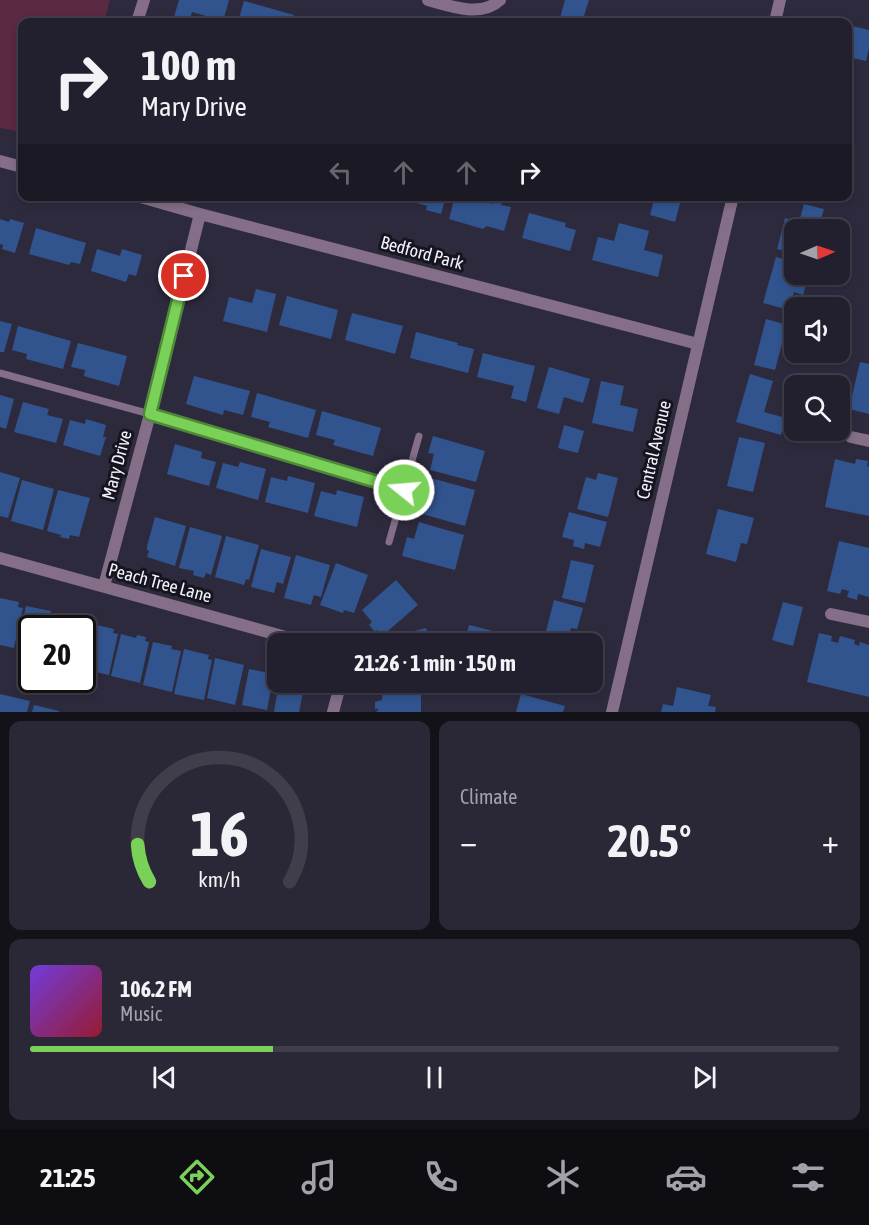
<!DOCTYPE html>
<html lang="en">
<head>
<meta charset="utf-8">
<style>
  body { margin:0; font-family:"Asap Condensed",sans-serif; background:#2a2836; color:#f1f3f6; height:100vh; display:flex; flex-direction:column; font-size:22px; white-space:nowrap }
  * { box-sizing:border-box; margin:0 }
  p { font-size:20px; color:#a2a3aa }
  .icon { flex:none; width:33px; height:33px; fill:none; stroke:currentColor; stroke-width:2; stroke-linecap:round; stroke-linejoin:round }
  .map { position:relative; height:712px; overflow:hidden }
  .details { display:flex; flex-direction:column; gap:9px; padding:9px; background:#131219; flex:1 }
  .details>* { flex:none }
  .banner { position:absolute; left:18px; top:18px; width:834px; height:183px; border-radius:12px; box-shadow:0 3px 9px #0003,0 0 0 2px #3f3e4a; background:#22202e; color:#f1f3f6; overflow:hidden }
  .needle { width:39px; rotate:88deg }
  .tools { position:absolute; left:784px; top:219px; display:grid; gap:12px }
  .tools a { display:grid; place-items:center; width:66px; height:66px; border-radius:12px; background:#22202e; box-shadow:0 3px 9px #0003,0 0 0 2px #3f3e4a; font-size:30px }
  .speed { position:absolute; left:18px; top:615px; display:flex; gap:12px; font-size:30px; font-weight:700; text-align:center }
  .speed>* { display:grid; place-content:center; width:78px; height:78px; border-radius:50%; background:#22202e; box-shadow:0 3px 9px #0003,0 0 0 2px #3f3e4a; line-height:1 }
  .speed .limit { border:3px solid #111; border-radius:9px; background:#fff; color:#111 }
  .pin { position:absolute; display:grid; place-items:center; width:51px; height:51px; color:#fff; margin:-26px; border:3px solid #fff; border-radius:50%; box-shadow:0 2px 6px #0007 }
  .me { position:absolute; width:66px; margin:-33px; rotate:287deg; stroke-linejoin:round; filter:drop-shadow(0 0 4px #0008) }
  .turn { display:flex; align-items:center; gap:21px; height:126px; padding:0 24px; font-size:27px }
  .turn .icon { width:78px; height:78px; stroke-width:2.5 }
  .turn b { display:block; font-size:42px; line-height:51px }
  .lanes { display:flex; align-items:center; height:57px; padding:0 24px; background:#0003; justify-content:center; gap:30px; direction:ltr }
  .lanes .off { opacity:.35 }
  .big { font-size:45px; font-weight:700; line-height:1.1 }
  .details .widget { flex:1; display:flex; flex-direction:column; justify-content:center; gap:9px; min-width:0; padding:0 21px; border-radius:12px; background:#2a2836 }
  .details .dial { align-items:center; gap:0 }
  .dial svg { height:156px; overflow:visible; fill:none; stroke:#3f3e4a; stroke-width:7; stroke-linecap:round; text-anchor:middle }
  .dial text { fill:#f1f3f6; stroke:none }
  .song { display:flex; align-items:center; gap:18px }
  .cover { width:72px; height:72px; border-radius:9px; background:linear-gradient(135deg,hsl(260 70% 55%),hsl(350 70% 35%)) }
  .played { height:6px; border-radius:3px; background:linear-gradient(90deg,#7ad157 30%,#3f3e4a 30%) }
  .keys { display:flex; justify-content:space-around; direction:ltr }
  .heat { display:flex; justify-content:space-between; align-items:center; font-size:33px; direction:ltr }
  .details .tiles { flex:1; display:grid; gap:9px; grid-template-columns:1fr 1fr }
  .widget:last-child { grid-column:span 2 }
  .trip { position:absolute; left:267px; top:633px; width:336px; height:60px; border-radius:12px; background:#22202e; box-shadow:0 3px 9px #0003,0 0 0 2px #3f3e4a; font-weight:700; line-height:60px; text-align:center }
  .menu { display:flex; height:96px; justify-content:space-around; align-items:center; background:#0e0d12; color:#a2a3aa }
  .menu .icon { width:42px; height:42px }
  .menu .active { color:#7ad157 }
  .menu b { font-size:27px; color:#f1f3f6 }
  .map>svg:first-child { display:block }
  .green { fill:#5b2941 }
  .building { fill:#31548f }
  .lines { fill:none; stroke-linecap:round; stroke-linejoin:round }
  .service { stroke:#846e88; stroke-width:7 }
  .minor { stroke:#846e88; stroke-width:12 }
  .route-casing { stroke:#4f8839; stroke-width:15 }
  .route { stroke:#7ad157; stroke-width:10 }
  .labels { text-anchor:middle; stroke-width:6; stroke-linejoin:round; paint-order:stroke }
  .street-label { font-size:18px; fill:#f2f1fe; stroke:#16141d }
</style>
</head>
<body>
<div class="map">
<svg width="869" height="712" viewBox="0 0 869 712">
  <rect width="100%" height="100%" fill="#2d2a3e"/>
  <path class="green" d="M0 0H110L104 22H22V132L0 128Z"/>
  <path class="building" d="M179 0H229L223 21 192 12 189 22 174 17Z
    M565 0H589L582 22H574L560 18Z
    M244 1 294 15 292 22H238Z
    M848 25 869 30V48L866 61 848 57Z
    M394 196H446L441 214 426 210 427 206Z
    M455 196H468L493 204 494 199 502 201 501 205 511 207 504 231 487 226 483 229 449 219Z
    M655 196H682L675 222 650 215Z
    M804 204 824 209 819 226 812 224 811 227 817 230H795V254L777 249 785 218 799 222Z
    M529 213 566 223 565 227 576 230 570 251 522 238Z
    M0 219 9 222 10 219 24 223 15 253 2 249 3 245 0 244Z
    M619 223 649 231 644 250 663 255 658 277 592 260 598 237 614 241Z
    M36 228 86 243 80 264 71 262 69 265 29 254Z
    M97 249 120 256 122 249 142 255 136 276 129 274 126 282 91 271Z
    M776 257 795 262V274H809L803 295 794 292 789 310 763 303Z
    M256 289 276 294 267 332 223 321 229 297 252 303Z
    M287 296 338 310 331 339 279 325Z
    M352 313 403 326 395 354 345 340Z
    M766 319 787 325 775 370 754 365Z
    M0 321 12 324 4 352H0Z
    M18 326 71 341 63 369 26 359 27 354 12 350Z
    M416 332 458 343 457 345 474 349 468 373 410 358Z
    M78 343 127 356 119 386 84 376 85 370 71 367Z
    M483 353 535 366 526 402 511 398 514 386 477 377Z
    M860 362 869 364V414L849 409Z
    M549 367 590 379 583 403 564 397 559 414 537 408Z
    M750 374 773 381 764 412 786 418 781 435 736 422Z
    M194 376 250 391 243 415 224 410 223 415 186 404Z
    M601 381 624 386 620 405 638 409 633 432 592 423Z
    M257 393 316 410 308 438 268 427 270 422 251 417Z
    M0 395 14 399 6 429 0 427Z
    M23 402 49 409 47 415 63 419 56 443 14 432Z
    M322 411 381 428 373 456 333 445 335 440 316 435Z
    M86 419 106 425 103 437H106L100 456 63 445 70 420 85 424Z
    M564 425 584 431 578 453 558 448Z
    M433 436 485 451 476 482 430 470 434 454 428 453Z
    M739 437 765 443 753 492 727 486Z
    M175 444 202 452 201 458 216 462 209 486 167 474Z
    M835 459 855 464 856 459 868 461 867 466 869 467V516L825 507Z
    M240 462 266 469 258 500 216 488 223 463 238 467Z
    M0 472 20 478 8 518 0 516Z
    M598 473 618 478 608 517 577 509 586 477 596 480Z
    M288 476 315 483 308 513 265 502 271 477 287 481Z
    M423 476 475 490 465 526 419 513 424 495 418 494Z
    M22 480 54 489 43 530 11 521Z
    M58 490 90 498 79 537 70 535 69 539 60 537 61 535 47 531Z
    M337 490 364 497 357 527 314 516 321 491 336 495Z
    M718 509 754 518 747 544 741 543 736 562 706 554Z
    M569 512 607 522 600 547 585 543 584 549 573 546 574 540 562 537Z
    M155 517 186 526 175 566 147 557 149 551 147 550V546Z
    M419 522 464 535 455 570 402 556 407 537 414 539Z
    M190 527 222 536 211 575 206 573 204 578 193 575 194 571 179 568Z
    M226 536 259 545 249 580 246 579 244 585 215 577Z
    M839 541 869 548V597L858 594 857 600 847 597 849 591 842 589 840 594 827 591Z
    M261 549 291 557 283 584 277 582 274 593 251 587Z
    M296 555 330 565 321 597 314 595 311 605 284 598Z
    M571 560 594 565 585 603 562 598Z
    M336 563 368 575 354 613 344 610 343 613 320 605Z
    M396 580 418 605 382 636 377 630 375 632 369 625 372 622 362 610Z
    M0 598 19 602 18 607 23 608 14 648 0 645Z
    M554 600 583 608 577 629 571 628 567 644H560L544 639Z
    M783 602 803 607 793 646 772 640Z
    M26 606 51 611 50 616 54 617 52 628H32V654L16 650Z
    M59 616 77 620V623L87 625 88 623 114 629 113 633 118 634 109 675 82 669V647L85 636H82V628H56Z
    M469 625 493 631 490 644H464Z
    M426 628 431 644H386L385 639Z
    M819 633 832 636 831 641 838 643 840 636 855 640 854 644 859 646 860 642 869 645V697L807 682Z
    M121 634 136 638 137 635 146 637 145 641 149 642 140 683 111 676Z
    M153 642 172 646 171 649 181 651 172 692 143 685Z
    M184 649 209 655 208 659 212 660 204 700 174 694Z
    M215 658 244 665 235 705 207 698Z
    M249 669 274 674 267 710 242 705Z
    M279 682 305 683 299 712H274Z
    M533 682H565L562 691Z
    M383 684 421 685V712H376L379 709H375V702L382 700Z
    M677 687 711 695 708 706 716 707 715 712H661L663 704 673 706Z
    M0 694 30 701 27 712H0Z
    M521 694 565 706 563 712H516Z
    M34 705 59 711V712H32Z"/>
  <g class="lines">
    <path class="service" d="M0 373 150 414 404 490
      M389 542 419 436"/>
    <path class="minor" d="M428 0C450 6 481 18 500 0
      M137 22 144 0
      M775 22 780 0
      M0 161 22 167
      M137 196 200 214 698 344
      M851 437 869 441
      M0 558 311 644
      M104 586 150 414 200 214
      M831 614 869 622
      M333 712 341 682
      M612 712 733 196"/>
  </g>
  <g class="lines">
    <defs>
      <path id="route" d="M184 276 150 414 404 490"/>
    </defs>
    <use href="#route" class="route-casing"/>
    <use href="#route" class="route"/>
  </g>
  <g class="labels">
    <g class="street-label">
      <text transform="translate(422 253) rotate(15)" y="6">Bedford Park</text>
      <text transform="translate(654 450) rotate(-77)" y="6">Central Avenue</text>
      <text transform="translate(117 465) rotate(-75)" y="6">Mary Drive</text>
      <text transform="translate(160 583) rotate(15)" y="6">Peach Tree Lane</text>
    </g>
  </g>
</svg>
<div class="tools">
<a><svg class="needle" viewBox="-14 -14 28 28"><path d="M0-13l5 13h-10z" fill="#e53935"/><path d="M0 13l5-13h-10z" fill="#a2a3aa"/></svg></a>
<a><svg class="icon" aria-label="sound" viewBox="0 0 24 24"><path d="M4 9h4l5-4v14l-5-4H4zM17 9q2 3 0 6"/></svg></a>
<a><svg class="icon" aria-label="search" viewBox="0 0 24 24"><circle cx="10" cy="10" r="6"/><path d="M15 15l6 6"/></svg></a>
</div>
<div class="speed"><div class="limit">20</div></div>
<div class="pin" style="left:184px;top:276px;background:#d93025"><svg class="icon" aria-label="arrive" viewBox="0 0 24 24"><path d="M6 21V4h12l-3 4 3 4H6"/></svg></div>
<svg class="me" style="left:404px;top:490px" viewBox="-20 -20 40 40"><circle r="17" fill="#7ad157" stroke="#fff" stroke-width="3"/><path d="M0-11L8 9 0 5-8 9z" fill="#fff"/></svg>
<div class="trip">21:26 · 1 min · 150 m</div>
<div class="banner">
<div class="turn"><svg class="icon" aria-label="right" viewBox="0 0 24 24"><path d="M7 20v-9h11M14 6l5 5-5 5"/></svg><div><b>100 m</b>Mary Drive</div></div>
<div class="lanes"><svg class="icon off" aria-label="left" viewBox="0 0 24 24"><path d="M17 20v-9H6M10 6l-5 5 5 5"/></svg><svg class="icon off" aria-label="ahead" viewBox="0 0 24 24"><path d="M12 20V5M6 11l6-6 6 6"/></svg><svg class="icon off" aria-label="ahead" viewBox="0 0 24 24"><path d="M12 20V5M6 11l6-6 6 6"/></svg><svg class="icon" aria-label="right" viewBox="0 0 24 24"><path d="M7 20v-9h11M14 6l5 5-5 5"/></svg></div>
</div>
</div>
<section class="details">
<div class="tiles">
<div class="widget dial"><svg viewBox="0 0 100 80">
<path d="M14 69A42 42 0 1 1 86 69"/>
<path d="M14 69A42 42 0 0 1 8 50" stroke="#7ad157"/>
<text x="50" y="56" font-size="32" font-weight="700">16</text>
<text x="50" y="72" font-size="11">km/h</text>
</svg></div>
<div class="widget"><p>Climate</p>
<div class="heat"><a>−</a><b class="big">20.5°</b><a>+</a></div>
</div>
<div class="widget">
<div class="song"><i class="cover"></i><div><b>106.2 FM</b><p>Music</p></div></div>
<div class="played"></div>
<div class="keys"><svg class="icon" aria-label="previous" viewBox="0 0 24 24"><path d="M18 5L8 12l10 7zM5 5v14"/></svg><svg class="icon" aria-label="pause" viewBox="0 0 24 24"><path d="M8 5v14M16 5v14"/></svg><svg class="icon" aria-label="next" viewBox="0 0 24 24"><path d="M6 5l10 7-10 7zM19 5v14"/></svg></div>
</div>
</div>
</section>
<nav class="menu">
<b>21:25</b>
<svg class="icon active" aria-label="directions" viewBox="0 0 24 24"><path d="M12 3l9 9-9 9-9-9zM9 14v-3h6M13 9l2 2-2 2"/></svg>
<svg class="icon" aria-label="music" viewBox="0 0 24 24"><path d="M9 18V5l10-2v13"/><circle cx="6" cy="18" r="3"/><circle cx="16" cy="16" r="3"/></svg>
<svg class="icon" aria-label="phone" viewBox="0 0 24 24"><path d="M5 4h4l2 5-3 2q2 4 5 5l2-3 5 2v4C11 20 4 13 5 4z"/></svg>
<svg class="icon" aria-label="climate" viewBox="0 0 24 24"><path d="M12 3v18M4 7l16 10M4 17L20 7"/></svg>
<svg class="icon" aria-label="car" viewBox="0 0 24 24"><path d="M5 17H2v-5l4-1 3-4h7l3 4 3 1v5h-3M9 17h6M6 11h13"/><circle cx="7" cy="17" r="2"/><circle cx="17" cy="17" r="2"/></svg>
<svg class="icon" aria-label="filters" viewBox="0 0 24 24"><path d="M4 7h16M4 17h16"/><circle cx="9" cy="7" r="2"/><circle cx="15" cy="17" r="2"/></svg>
</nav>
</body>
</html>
